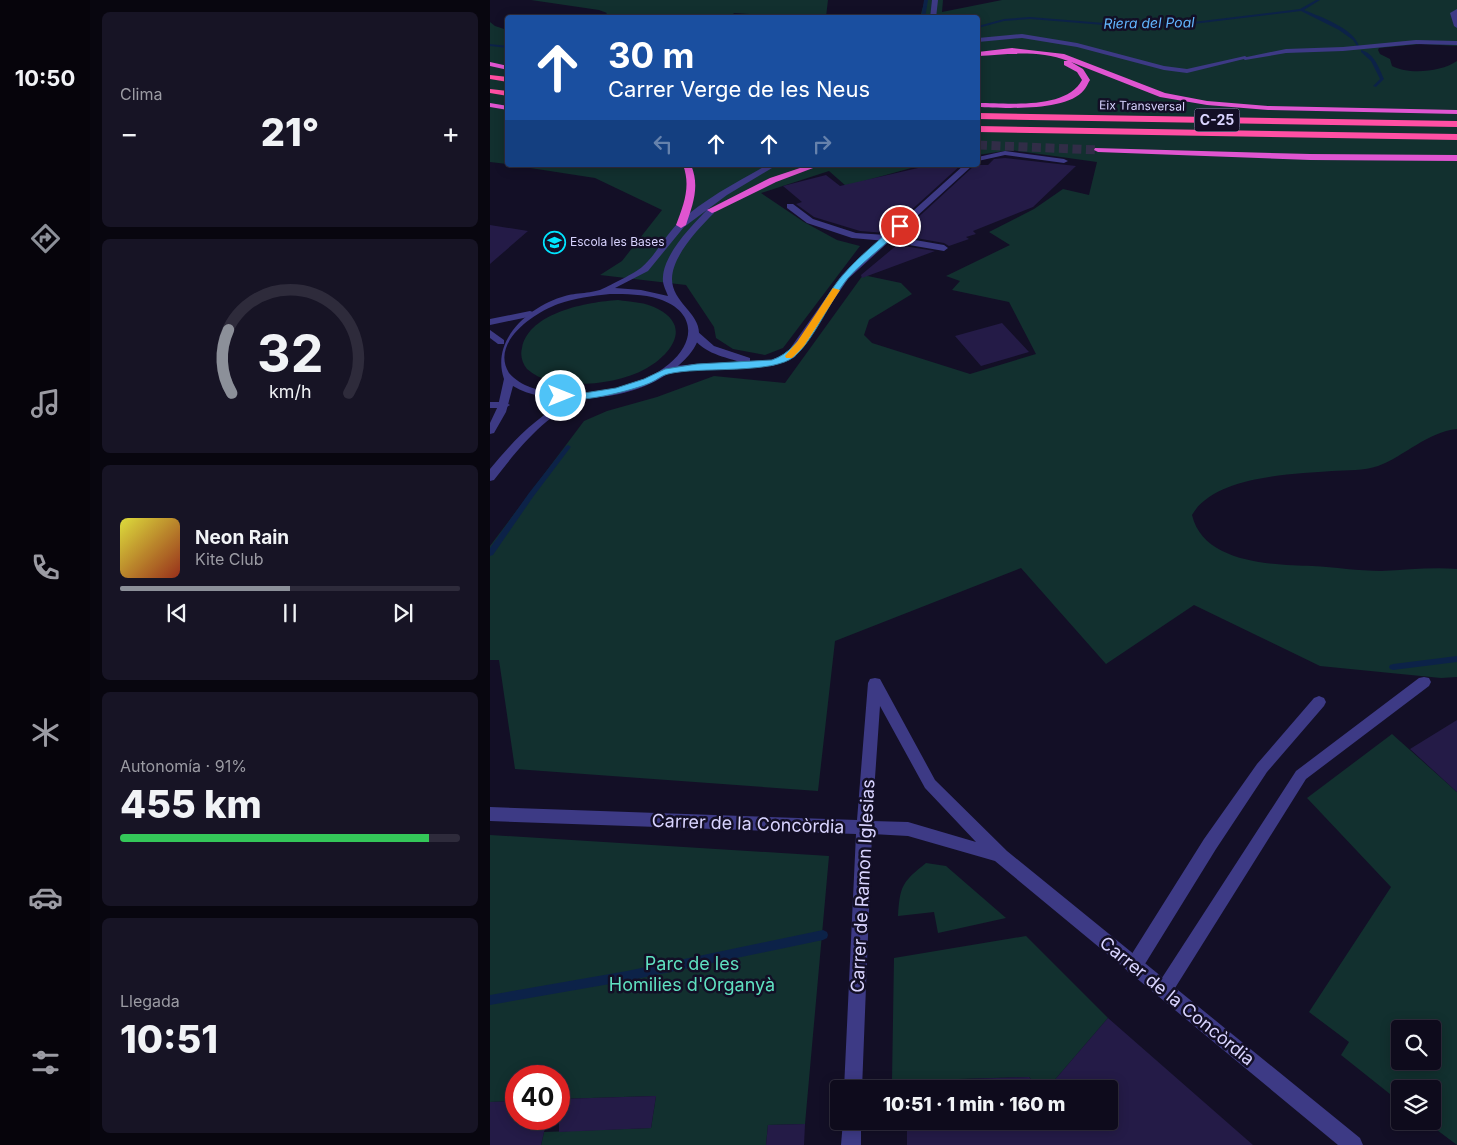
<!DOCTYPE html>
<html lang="es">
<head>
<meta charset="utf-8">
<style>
  body { margin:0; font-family:Inter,sans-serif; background:#171425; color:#f1f3f6; height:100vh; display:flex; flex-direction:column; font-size:19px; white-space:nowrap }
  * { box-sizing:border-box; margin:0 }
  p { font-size:16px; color:#9b9ba3 }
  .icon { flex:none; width:28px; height:28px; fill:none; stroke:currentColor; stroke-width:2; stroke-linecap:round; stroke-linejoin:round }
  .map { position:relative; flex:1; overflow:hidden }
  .side { display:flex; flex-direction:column; gap:12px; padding:12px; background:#08060f; width:400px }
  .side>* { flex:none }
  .guide { position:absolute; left:15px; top:15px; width:475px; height:152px; border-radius:5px; box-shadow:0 2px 12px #0003,0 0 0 1px #2e2b3b; background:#1a4fa0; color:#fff; overflow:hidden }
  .controls { position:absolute; left:901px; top:1020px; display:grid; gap:10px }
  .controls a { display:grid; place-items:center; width:50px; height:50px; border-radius:5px; background:#0e0b1c; box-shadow:0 2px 12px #0003,0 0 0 1px #2e2b3b; font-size:25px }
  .speed { position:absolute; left:15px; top:1065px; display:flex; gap:10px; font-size:25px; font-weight:700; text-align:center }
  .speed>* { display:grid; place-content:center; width:65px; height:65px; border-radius:50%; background:#0e0b1c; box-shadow:0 2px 12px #0003,0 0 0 1px #2e2b3b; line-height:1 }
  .speed .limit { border:8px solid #d22; background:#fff; color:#111 }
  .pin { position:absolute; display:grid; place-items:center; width:42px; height:42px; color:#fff; margin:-21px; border:2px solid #fff; border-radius:50%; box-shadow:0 1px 5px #0007 }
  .me { position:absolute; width:55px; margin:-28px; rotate:90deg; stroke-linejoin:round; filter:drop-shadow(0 0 4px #0008) }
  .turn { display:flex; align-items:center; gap:18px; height:105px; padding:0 20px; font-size:22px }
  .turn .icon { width:65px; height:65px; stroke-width:2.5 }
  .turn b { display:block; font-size:35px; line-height:42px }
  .lanes { display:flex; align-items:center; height:48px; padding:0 20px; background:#0003; justify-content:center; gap:25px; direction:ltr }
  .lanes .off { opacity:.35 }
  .big { font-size:38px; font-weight:800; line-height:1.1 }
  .side .widget { flex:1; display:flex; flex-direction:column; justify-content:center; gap:8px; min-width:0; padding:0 18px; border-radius:8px; background:#171425 }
  .side .dial { align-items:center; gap:0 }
  .dial svg { height:130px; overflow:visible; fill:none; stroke:#2e2b3b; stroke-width:7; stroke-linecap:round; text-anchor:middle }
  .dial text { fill:#f1f3f6; stroke:none }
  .song { display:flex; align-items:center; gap:15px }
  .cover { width:60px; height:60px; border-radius:8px; background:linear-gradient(135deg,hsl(60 70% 55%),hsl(10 70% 35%)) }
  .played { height:5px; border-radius:2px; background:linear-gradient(90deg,#8c9099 50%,#2e2b3b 50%) }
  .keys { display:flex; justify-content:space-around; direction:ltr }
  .heat { display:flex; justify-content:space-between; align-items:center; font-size:28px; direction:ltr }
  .charge { height:8px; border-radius:4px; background:linear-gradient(90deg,#34c759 91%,#2e2b3b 0) }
  .trip { position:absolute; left:340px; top:1080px; width:288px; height:50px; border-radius:5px; background:#0e0b1c; box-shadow:0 2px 12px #0003,0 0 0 1px #2e2b3b; font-weight:800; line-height:50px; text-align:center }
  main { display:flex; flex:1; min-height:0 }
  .menu { display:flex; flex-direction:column; width:90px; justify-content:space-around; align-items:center; background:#06040b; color:#9b9ba3 }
  .menu .icon { width:35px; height:35px }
  .menu .selected { color:#8c9099 }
  .menu b { font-size:22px; color:#f1f3f6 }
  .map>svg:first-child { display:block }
  .green { fill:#12302f; fill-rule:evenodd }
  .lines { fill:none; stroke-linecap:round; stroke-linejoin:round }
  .stream { fill:#0c2248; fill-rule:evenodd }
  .building { fill:#241b47 }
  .trunk-tunnel { stroke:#312d47; stroke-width:9; stroke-dasharray:9 4.5; stroke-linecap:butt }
  .service { fill:#3d3a85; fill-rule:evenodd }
  .pedestrian { fill:#3d3a85; fill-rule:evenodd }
  .minor { fill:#3d3a85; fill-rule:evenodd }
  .tertiary { fill:#3d3a85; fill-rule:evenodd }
  .trunk { fill:#e055d1; fill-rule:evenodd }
  .motorway { fill:#ff4fa3; fill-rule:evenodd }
  .route { fill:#4fc3f7; stroke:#337fa1 }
  .slow { fill:#f59e0b }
  .labels { text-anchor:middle; stroke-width:5; stroke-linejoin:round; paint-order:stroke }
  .far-street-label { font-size:12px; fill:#d9d4ff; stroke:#130f26 }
  .far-poi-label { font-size:12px; fill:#d9d4ff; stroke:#130f26; text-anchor:start }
  .far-water-label { font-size:14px; font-style:italic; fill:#62b6ff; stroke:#130f26 }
  .shield { fill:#130f26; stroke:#9e99be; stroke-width:1 }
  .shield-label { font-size:14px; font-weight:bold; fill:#d9d4ff }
  .near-street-label { font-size:18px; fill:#d9d4ff; stroke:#130f26 }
  .near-park-label { font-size:18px; fill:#5fe0c0; stroke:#130f26 }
</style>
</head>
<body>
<main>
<nav class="menu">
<b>10:50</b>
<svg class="icon selected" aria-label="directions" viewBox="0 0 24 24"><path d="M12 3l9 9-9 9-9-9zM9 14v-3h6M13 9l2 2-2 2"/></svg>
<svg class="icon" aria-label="music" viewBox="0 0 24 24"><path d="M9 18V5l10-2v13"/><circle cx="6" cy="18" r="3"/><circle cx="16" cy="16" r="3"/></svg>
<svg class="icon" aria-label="phone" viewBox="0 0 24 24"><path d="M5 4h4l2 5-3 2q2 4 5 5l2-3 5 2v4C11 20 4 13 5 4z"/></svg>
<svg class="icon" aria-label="climate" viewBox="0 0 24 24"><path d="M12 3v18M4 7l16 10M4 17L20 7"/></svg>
<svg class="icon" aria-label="car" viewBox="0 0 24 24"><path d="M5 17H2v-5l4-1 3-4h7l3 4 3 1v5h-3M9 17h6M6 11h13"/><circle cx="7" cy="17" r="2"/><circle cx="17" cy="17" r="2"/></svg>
<svg class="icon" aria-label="filters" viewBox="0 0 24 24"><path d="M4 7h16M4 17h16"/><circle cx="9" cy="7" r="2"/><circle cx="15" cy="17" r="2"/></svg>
</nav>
<section class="side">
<div class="widget"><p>Clima</p>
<div class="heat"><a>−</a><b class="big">21°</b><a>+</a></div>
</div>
<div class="widget dial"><svg viewBox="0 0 100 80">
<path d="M14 69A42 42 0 1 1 86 69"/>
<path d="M14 69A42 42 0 0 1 12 30" stroke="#8c9099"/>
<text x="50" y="56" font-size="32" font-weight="700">32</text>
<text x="50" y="72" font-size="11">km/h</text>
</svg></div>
<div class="widget">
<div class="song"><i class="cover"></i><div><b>Neon Rain</b><p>Kite Club</p></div></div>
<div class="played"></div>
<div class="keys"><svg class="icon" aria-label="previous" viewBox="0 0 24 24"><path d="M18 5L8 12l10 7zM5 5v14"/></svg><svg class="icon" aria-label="pause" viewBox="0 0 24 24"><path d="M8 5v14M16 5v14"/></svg><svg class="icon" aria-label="next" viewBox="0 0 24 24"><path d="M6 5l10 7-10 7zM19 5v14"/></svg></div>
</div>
<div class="widget"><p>Autonomía · 91%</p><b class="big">455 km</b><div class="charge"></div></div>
<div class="widget"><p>Llegada</p><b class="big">10:51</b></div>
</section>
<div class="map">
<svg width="967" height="1145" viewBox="0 0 967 1145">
  <rect width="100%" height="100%" fill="#130f26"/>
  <path class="green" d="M41 0H338L336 17H305L244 13 240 18H112L117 13 109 10Z
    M435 0H453L452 12 512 0H967V46L931 44 889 48 888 50 890 54 900 59 902 66C919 75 951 72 967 61V429C937 432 915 456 888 466 874 471 857 470 842 471 802 474 724 476 702 515 713 563 782 565 822 566 845 567 868 571 891 571 917 570 941 567 967 569V677L951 678 830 666 704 605 616 664 531 568 345 641 328 791 25 769 9 660H0V546L94 421 117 411 167 397 224 376 295 383 373 275 411 283 422 294 379 320 374 335 382 343 480 374 546 354 519 302 462 290 470 281 456 276 520 245 499 232 544 209 573 189 599 195 607 162 521 150 488 155V18L430 17Z
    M0 22 5 26 17 30V164L0 162Z
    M21 165H432L356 186 339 171 271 193 314 222 347 240 370 246 293 348 275 355 243 349 226 338 224 327 196 285 110 275 132 261 172 210 105 178Z
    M128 300C141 302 156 302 168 309 202 327 181 354 157 368 136 380 110 384 87 384 71 384 50 381 37 369 32 363 30 355 32 348 39 312 98 302 128 300Z
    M902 734 967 792V1145L935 1121H942V1089H910V1102L851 1055 859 1042 819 1012 901 887 817 798ZM910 1029H942V1061H910Z
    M0 835 339 856 315 1124 278 1125 276 1145H51L54 1132 161 1128 166 1096 69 1099V1076H26V1101L0 1102Z
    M436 863 456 866 516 918 448 933 444 912 408 916C410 886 412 882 436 863Z
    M536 936 618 1018 557 1089H550L539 1077 402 1081 404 958Z"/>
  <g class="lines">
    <path class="stream" d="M434 0H438L435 18H431Z
      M826 0H830L814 10C831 17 863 28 869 46H867L863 40 849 30 811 11 703 24 639 27 540 19 514 21 488 28V26L514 19 540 17 639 25 703 22 810 9Z
      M0 44 18 46V48L0 46Z
      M871 50C884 53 889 68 894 79L886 87 883 86 890 79 881 61 871 52Z
      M78 445 81 447 80 448 43 497 3 555 0 556V548L39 493 76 446Z
      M967 656V662L903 670 900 669 899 667 900 665 903 664Z
      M333 930 337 932 338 935 337 938 333 940 137 981 0 1005V995L137 971Z"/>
  </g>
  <path class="building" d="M515 158 586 166 543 207 483 231 486 234 476 237 479 239 459 246 454 243 409 235 485 165H498L504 159Z
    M441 165H471L396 233 370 231 324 217 306 204 312 202 293 186 336 175 350 186Z
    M0 225 38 231 0 264Z
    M407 245 445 251 372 278 371 275Z
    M512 323 539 352 491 366 465 336Z
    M967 720V792L920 749Z
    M618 1018 763 1145H417V1121H619V1089H557Z
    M539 1077 550 1089H418V1081Z
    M166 1096 161 1128 69 1132V1099Z
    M26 1101V1119H57L51 1145H0V1102Z
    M315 1124 314 1145H276L278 1125Z"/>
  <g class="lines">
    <path class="trunk-tunnel" d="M488 145 608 150"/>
    <path class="service" d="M967 9V28L964 26 960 13Z
      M926 40 967 41V45L926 44 853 51 796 53 755 60 752 58 796 49 853 47Z
      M297 204H303L323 219 366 233 396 235 454 245 458 248 454 251 396 241 362 238 317 223 297 208Z
      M0 402H15L20 405 15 408H0Z"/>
    <path class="pedestrian" d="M934 677 939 678 941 682 939 686 816 779 680 996 674 999 668 996 665 990 668 984 806 771 929 678Z
      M829 696 834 698 836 702 834 706 777 772 726 849 650 972 644 974 638 972 635 966 638 960 714 839 767 764 824 698Z"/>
    <path class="minor" d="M442 0H448L446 18H440Z
      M532 34 587 43 674 66 697 69 755 56 758 58 697 73 674 70 587 47 532 38 488 42V38Z
      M515 151 574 159 578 161 574 163 515 155 488 161V157Z
      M474 165H483L358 279 305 357 283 366 207 370 175 374 170 371C180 363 235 363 251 362 229 356 212 352 199 333L204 330 207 331 224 346 260 358V361L281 360 297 353 352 275Z
      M40 311 43 312V316L0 325V319Z
      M0 330 14 340V344H8L0 338Z
      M385 678 390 679 445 780 517 851 870 1138 873 1145H848L505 861 418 836 382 834 372 1089H354L366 834 0 821V807L367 820 378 683 380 679ZM390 706 435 788 486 842 418 822 382 821Z
      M353 1121H371V1145H351Z"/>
    <path class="tertiary" d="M277 165H287L237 195 194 227 158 271 125 288 151 290 178 296C176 290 172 284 173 277 174 254 202 225 218 209H224V213C209 228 182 256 182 279 182 309 229 319 199 355 180 377 152 390 124 395 114 397 102 397 94 400 56 413 28 449 4 480L0 481V469C23 441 46 417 78 400 59 398 40 396 23 386L16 412 4 433 0 434V423L8 406 14 379C0 338 42 305 75 296 84 293 105 293 112 289 121 285 145 273 152 267 166 255 175 236 188 223 214 199 247 182 277 165ZM120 294C136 294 153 294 169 299 205 311 207 341 179 364 148 389 105 396 67 392 50 391 31 387 19 373 0 342 44 313 68 304 85 298 102 296 120 294Z"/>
    <path class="trunk" d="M522 48 574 54 675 93 717 101 778 106 967 110V114L778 110 717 105 670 97 581 62 593 69 600 80C598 83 596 88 594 90 577 112 513 108 488 107V103C518 103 576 110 592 80L587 72 574 65V61H578C549 50 517 54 488 56V52Z
      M0 62 18 66V70L0 66Z
      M0 103 18 106V110L0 107Z
      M605 148 820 154 967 155V161L820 160 608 152 604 150Z
      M193 165H201C210 186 203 204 196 225L191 228 186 225C194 204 201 186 193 165Z
      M319 165H331L286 182 225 212 222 213 217 210 280 178Z"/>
    <path class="motorway" d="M0 75 18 77V82L0 79Z
      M0 89 18 91V96L0 93Z
      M488 113 967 121V127L488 119Z
      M488 126 967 134V140L488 132Z"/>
  </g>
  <path class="route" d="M407 224 413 226C397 245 375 259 358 278 340 300 325 338 305 356 284 375 209 366 178 374 172 375 167 380 162 382 146 390 79 407 66 396L71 393H94L126 388 154 379 175 369 207 364 282 360C315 349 330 300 353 275 369 256 389 241 407 224Z"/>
  <path class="slow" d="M343 288 350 290 314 346 302 358H296L295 356 307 342Z"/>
  <defs>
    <symbol id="school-ring" viewBox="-11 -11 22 22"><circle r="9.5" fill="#130f26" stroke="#00e5ff" stroke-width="1.5"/><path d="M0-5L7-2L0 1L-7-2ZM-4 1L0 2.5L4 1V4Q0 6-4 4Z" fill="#00e5ff"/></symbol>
  </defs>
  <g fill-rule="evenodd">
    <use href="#school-ring" x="52" y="230" width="25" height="25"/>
  </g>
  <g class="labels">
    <g class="far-street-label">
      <text transform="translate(652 106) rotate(1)" y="4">Eix Transversal</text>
    </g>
    <g class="far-poi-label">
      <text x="80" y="246">Escola les Bases</text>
    </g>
    <g class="far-water-label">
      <text transform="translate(659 23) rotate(-1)" y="5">Riera del Poal</text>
    </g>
    <rect class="shield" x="704.5" y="108.5" width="45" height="23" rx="4"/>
    <g class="shield-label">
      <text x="727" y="125">C-25</text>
    </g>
    <g class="near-street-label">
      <text transform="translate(258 824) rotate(2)" y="6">Carrer de la Concòrdia</text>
      <text transform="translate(373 886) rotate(-87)" y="6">Carrer de Ramon Iglesias</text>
      <text transform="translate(687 1001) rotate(39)" y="6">Carrer de la Concòrdia</text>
    </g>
    <g class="near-park-label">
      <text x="202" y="970">Parc de les<tspan x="202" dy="21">Homilies d'Organyà</tspan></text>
    </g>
  </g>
</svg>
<div class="controls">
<a><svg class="icon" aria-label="search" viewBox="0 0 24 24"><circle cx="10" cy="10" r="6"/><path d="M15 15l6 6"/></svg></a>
<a><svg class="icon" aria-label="layers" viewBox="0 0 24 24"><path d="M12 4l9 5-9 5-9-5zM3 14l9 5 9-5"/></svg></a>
</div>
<div class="speed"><div class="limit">40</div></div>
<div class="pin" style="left:410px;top:226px;background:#d93025"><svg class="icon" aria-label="arrive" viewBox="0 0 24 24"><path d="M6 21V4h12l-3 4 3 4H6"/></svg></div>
<svg class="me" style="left:71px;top:396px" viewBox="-20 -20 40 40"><circle r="17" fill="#4fc3f7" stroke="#fff" stroke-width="3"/><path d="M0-11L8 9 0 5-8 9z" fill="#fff"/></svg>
<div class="trip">10:51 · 1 min · 160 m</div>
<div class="guide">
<div class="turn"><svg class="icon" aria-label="ahead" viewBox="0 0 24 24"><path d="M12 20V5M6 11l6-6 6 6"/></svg><div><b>30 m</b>Carrer Verge de les Neus</div></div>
<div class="lanes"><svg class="icon off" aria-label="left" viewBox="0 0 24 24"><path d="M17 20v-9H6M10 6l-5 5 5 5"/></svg><svg class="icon" aria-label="ahead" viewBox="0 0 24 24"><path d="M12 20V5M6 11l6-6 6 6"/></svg><svg class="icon" aria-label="ahead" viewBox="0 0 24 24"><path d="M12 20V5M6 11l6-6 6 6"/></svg><svg class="icon off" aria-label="right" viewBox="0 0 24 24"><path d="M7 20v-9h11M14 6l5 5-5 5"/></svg></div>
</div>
</div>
</main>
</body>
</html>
